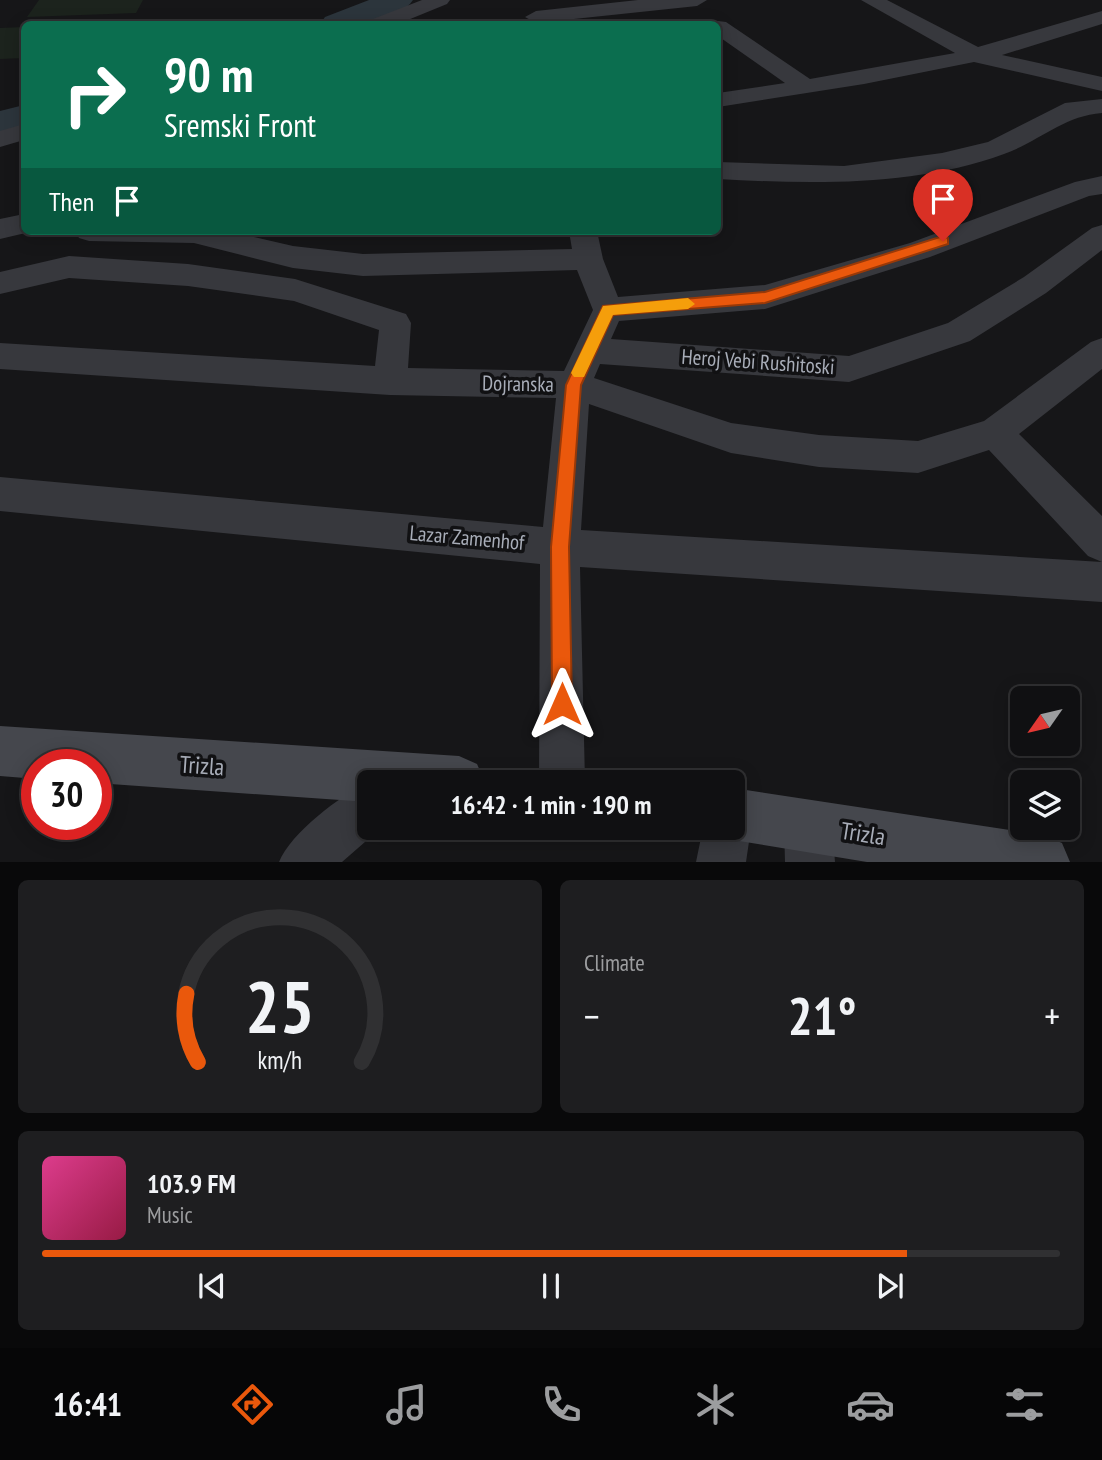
<!DOCTYPE html>
<html lang="en">
<head>
<meta charset="utf-8">
<style>
  body { margin:0; font-family:"PT Sans Narrow",sans-serif; background:#1e1e20; color:#f1f3f6; height:100vh; display:flex; flex-direction:column; font-size:26px; white-space:nowrap }
  * { box-sizing:border-box; margin:0 }
  p { font-size:23px; color:#9c9d9f }
  .icon { flex:none; width:38px; height:38px; fill:none; stroke:currentColor; stroke-width:2; stroke-linecap:round; stroke-linejoin:round }
  .map { position:relative; height:862px; overflow:hidden }
  .details { display:flex; flex-direction:column; gap:18px; padding:18px; background:#09090a; flex:1 }
  .details>* { flex:none }
  .guide { position:absolute; left:21px; top:21px; width:700px; height:214px; border-radius:10px; box-shadow:0 4px 18px #0003,0 0 0 2px #303032; background:#0b6e4f; color:#fff; overflow:hidden }
  .needle { width:46px; rotate:236deg }
  .controls { position:absolute; left:1010px; top:686px; display:grid; gap:14px }
  .controls a { display:grid; place-items:center; width:70px; height:70px; border-radius:10px; background:#101012; box-shadow:0 4px 18px #0003,0 0 0 2px #303032; font-size:35px }
  .speed { position:absolute; left:21px; top:749px; display:flex; gap:14px; font-size:35px; font-weight:700; text-align:center }
  .speed>* { display:grid; place-content:center; width:91px; height:91px; border-radius:50%; background:#101012; box-shadow:0 4px 18px #0003,0 0 0 2px #303032; line-height:1 }
  .speed .limit { border:10px solid #d22; background:#fff; color:#111 }
  .pin { position:absolute; display:grid; place-items:center; width:60px; height:60px; color:#fff; margin:-72px -30px; border-radius:50% 50% 50% 0; rotate:-45deg; box-shadow:0 0 7px #0007 }
  .pin .icon { rotate:45deg }
  .me { position:absolute; width:77px; margin:-38px; rotate:0deg; stroke-linejoin:round; filter:drop-shadow(0 0 5px #0008) }
  .turn { display:flex; align-items:center; gap:24px; height:147px; padding:0 28px; font-size:32px }
  .turn .icon { width:91px; height:91px; stroke-width:2.5 }
  .turn b { display:block; font-size:49px; line-height:60px }
  .then { display:flex; align-items:center; height:66px; padding:0 28px; background:#0003; gap:14px; font-size:26px }
  .big { font-size:52px; font-weight:700; line-height:1.1 }
  .details .tile { flex:1; display:flex; flex-direction:column; justify-content:center; gap:10px; min-width:0; padding:0 24px; border-radius:10px; background:#1e1e20 }
  .details .dial { align-items:center; gap:0 }
  .dial svg { height:182px; overflow:visible; fill:none; stroke:#303032; stroke-width:7; stroke-linecap:round; text-anchor:middle }
  .dial text { fill:#f1f3f6; stroke:none }
  .song { display:flex; align-items:center; gap:21px }
  .cover { width:84px; height:84px; border-radius:10px; background:linear-gradient(135deg,hsl(330 70% 55%),hsl(340 70% 35%)) }
  .played { height:7px; border-radius:4px; background:linear-gradient(90deg,#ea580c 85%,#303032 85%) }
  .keys { display:flex; justify-content:space-around; direction:ltr }
  .heat { display:flex; justify-content:space-between; align-items:center; font-size:38px; direction:ltr }
  .details .tiles { flex:1; display:grid; gap:18px; grid-template-columns:1fr 1fr }
  .tile:last-child { grid-column:span 2 }
  .trip { position:absolute; left:357px; top:770px; width:388px; height:70px; border-radius:10px; background:#101012; box-shadow:0 4px 18px #0003,0 0 0 2px #303032; font-weight:700; line-height:70px; text-align:center }
  .menu { display:flex; height:112px; justify-content:space-around; align-items:center; background:#060607; color:#9c9d9f }
  .menu .icon { width:49px; height:49px }
  .menu .selected { color:#ea580c }
  .menu b { font-size:32px; color:#f1f3f6 }
  .map>svg:first-child { display:block }
  .green { fill:#1c231d }
  .lines { fill:none; stroke-linecap:round; stroke-linejoin:round }
  .river { fill:#2c353c; fill-rule:evenodd }
  .street { fill:#37383d; fill-rule:evenodd }
  .secondary { fill:#45474d; fill-rule:evenodd }
  .route { fill:#ea580c; stroke:#983908; stroke-width:2 }
  .slow { fill:#f59e0b }
  .labels { text-anchor:middle; stroke-width:7; stroke-linejoin:round; paint-order:stroke }
  .street-label { font-size:21px; fill:#a8adb8; stroke:#111113 }
  .near-street-label { font-size:24px; fill:#a8adb8; stroke:#111113 }
</style>
</head>
<body>
<div class="map">
<svg width="1102" height="862" viewBox="0 0 1102 862">
  <rect width="100%" height="100%" fill="#161618"/>
  <path class="green" d="M39 0H143L136 13 27 17Z
    M24 27V58L0 59V28Z"/>
  <g class="lines">
    <path class="river" d="M369 0H413C397 24 346 26 320 24L325 17Z
      M24 105V128L0 135V111Z"/>
    <path class="street" d="M422 0H450L447 4 398 24H370L373 19Z
      M638 0H707L697 6 536 23 525 17 536 11Z
      M861 0H887L978 47 1102 11V24L1002 55 1102 77V91L974 62 864 84 718 107V93L785 83 718 36V24H709L718 21 726 22 810 79 955 53Z
      M1102 99V113C1063 116 1040 141 1004 154 915 187 810 184 718 179V162L844 166 942 153 988 142 1065 103Z
      M24 124V140L0 147V131Z
      M1102 176V194L1089 196 930 257 765 309 619 321 611 339 849 356 948 323 1024 277 1092 228 1102 225V250L1046 293 970 341 849 382 600 364 594 378 731 423 819 435 918 441 984 421 1091 342 1102 338V369L1019 434 1102 516V562L1088 556 989 450 918 473 819 467 731 453 589 404 581 530 1102 562V602L580 567 585 782H539L540 564 0 511V477L543 527 556 398 390 395 0 369V343L375 366 379 330 294 301 188 286 69 278 0 294V272L69 256 188 264 295 279 406 314 411 323 408 368 564 371 593 310 577 270 363 276 293 268 194 243 89 241 79 238 75 231H228L293 246 363 254 572 249 569 231H597L603 259 618 297 765 285 910 243 1075 182Z
      M24 214V231H34L0 239V219Z
      M369 783V828H381L342 862H279C291 833 340 795 369 783Z
      M808 801 825 808 832 825 835 862H785L784 825 791 808Z
      M733 806 744 811 751 828 746 862H696L703 828H733Z"/>
    <path class="secondary" d="M0 726 459 756 477 764 485 782H369V802L96 783V765H37V779L0 776Z
      M733 788 1043 835 1062 843 1070 862H867L733 840 714 833 712 828H733Z"/>
  </g>
  <path class="route" d="M943 236 948 238V244L765 303 613 315 581 385 569 547 572 704 569 711 562 714 554 711 552 704 551 547 566 385 603 306 765 292Z"/>
  <path class="slow" d="M688 298 695 304 688 309 613 315 584 377H574L571 373 603 306Z"/>
  <g class="labels">
    <g class="street-label">
      <text transform="translate(758 362) rotate(4)" y="7">Heroj Vebi Rushitoski</text>
      <text transform="translate(518 384) rotate(1)" y="7">Dojranska</text>
      <text transform="translate(467 538) rotate(5)" y="7">Lazar Zamenhof</text>
    </g>
    <g class="near-street-label">
      <text transform="translate(202 766) rotate(4)" y="8">Trizla</text>
      <text transform="translate(863 834) rotate(9)" y="8">Trizla</text>
    </g>
  </g>
</svg>
<div class="controls">
<a><svg class="needle" viewBox="-14 -14 28 28"><path d="M0-13l5 13h-10z" fill="#e53935"/><path d="M0 13l5-13h-10z" fill="#9c9d9f"/></svg></a>
<a><svg class="icon" aria-label="layers" viewBox="0 0 24 24"><path d="M12 4l9 5-9 5-9-5zM3 14l9 5 9-5"/></svg></a>
</div>
<div class="speed"><div class="limit">30</div></div>
<div class="pin" style="left:943px;top:241px;background:#d93025"><svg class="icon" aria-label="arrive" viewBox="0 0 24 24"><path d="M6 21V4h12l-3 4 3 4H6"/></svg></div>
<svg class="me" style="left:562px;top:704px" viewBox="-20 -20 40 40"><path d="M0-17L14 15 0 8-14 15z" fill="#ea580c" stroke="#fff" stroke-width="4"/></svg>
<div class="trip">16:42 · 1 min · 190 m</div>
<div class="guide">
<div class="turn"><svg class="icon" aria-label="right" viewBox="0 0 24 24"><path d="M7 20v-9h11M14 6l5 5-5 5"/></svg><div><b>90 m</b>Sremski Front</div></div>
<div class="then">Then<svg class="icon" aria-label="arrive" viewBox="0 0 24 24"><path d="M6 21V4h12l-3 4 3 4H6"/></svg></div>
</div>
</div>
<section class="details">
<div class="tiles">
<div class="tile dial"><svg viewBox="0 0 100 80">
<path d="M14 69A42 42 0 1 1 86 69"/>
<path d="M14 69A42 42 0 0 1 9 39" stroke="#ea580c"/>
<text x="50" y="56" font-size="32" font-weight="700">25</text>
<text x="50" y="72" font-size="11">km/h</text>
</svg></div>
<div class="tile"><p>Climate</p>
<div class="heat"><a>−</a><b class="big">21°</b><a>+</a></div>
</div>
<div class="tile">
<div class="song"><i class="cover"></i><div><b>103.9 FM</b><p>Music</p></div></div>
<div class="played"></div>
<div class="keys"><svg class="icon" aria-label="previous" viewBox="0 0 24 24"><path d="M18 5L8 12l10 7zM5 5v14"/></svg><svg class="icon" aria-label="pause" viewBox="0 0 24 24"><path d="M8 5v14M16 5v14"/></svg><svg class="icon" aria-label="next" viewBox="0 0 24 24"><path d="M6 5l10 7-10 7zM19 5v14"/></svg></div>
</div>
</div>
</section>
<nav class="menu">
<b>16:41</b>
<svg class="icon selected" aria-label="directions" viewBox="0 0 24 24"><path d="M12 3l9 9-9 9-9-9zM9 14v-3h6M13 9l2 2-2 2"/></svg>
<svg class="icon" aria-label="music" viewBox="0 0 24 24"><path d="M9 18V5l10-2v13"/><circle cx="6" cy="18" r="3"/><circle cx="16" cy="16" r="3"/></svg>
<svg class="icon" aria-label="phone" viewBox="0 0 24 24"><path d="M5 4h4l2 5-3 2q2 4 5 5l2-3 5 2v4C11 20 4 13 5 4z"/></svg>
<svg class="icon" aria-label="climate" viewBox="0 0 24 24"><path d="M12 3v18M4 7l16 10M4 17L20 7"/></svg>
<svg class="icon" aria-label="car" viewBox="0 0 24 24"><path d="M5 17H2v-5l4-1 3-4h7l3 4 3 1v5h-3M9 17h6M6 11h13"/><circle cx="7" cy="17" r="2"/><circle cx="17" cy="17" r="2"/></svg>
<svg class="icon" aria-label="filters" viewBox="0 0 24 24"><path d="M4 7h16M4 17h16"/><circle cx="9" cy="7" r="2"/><circle cx="15" cy="17" r="2"/></svg>
</nav>
</body>
</html>
